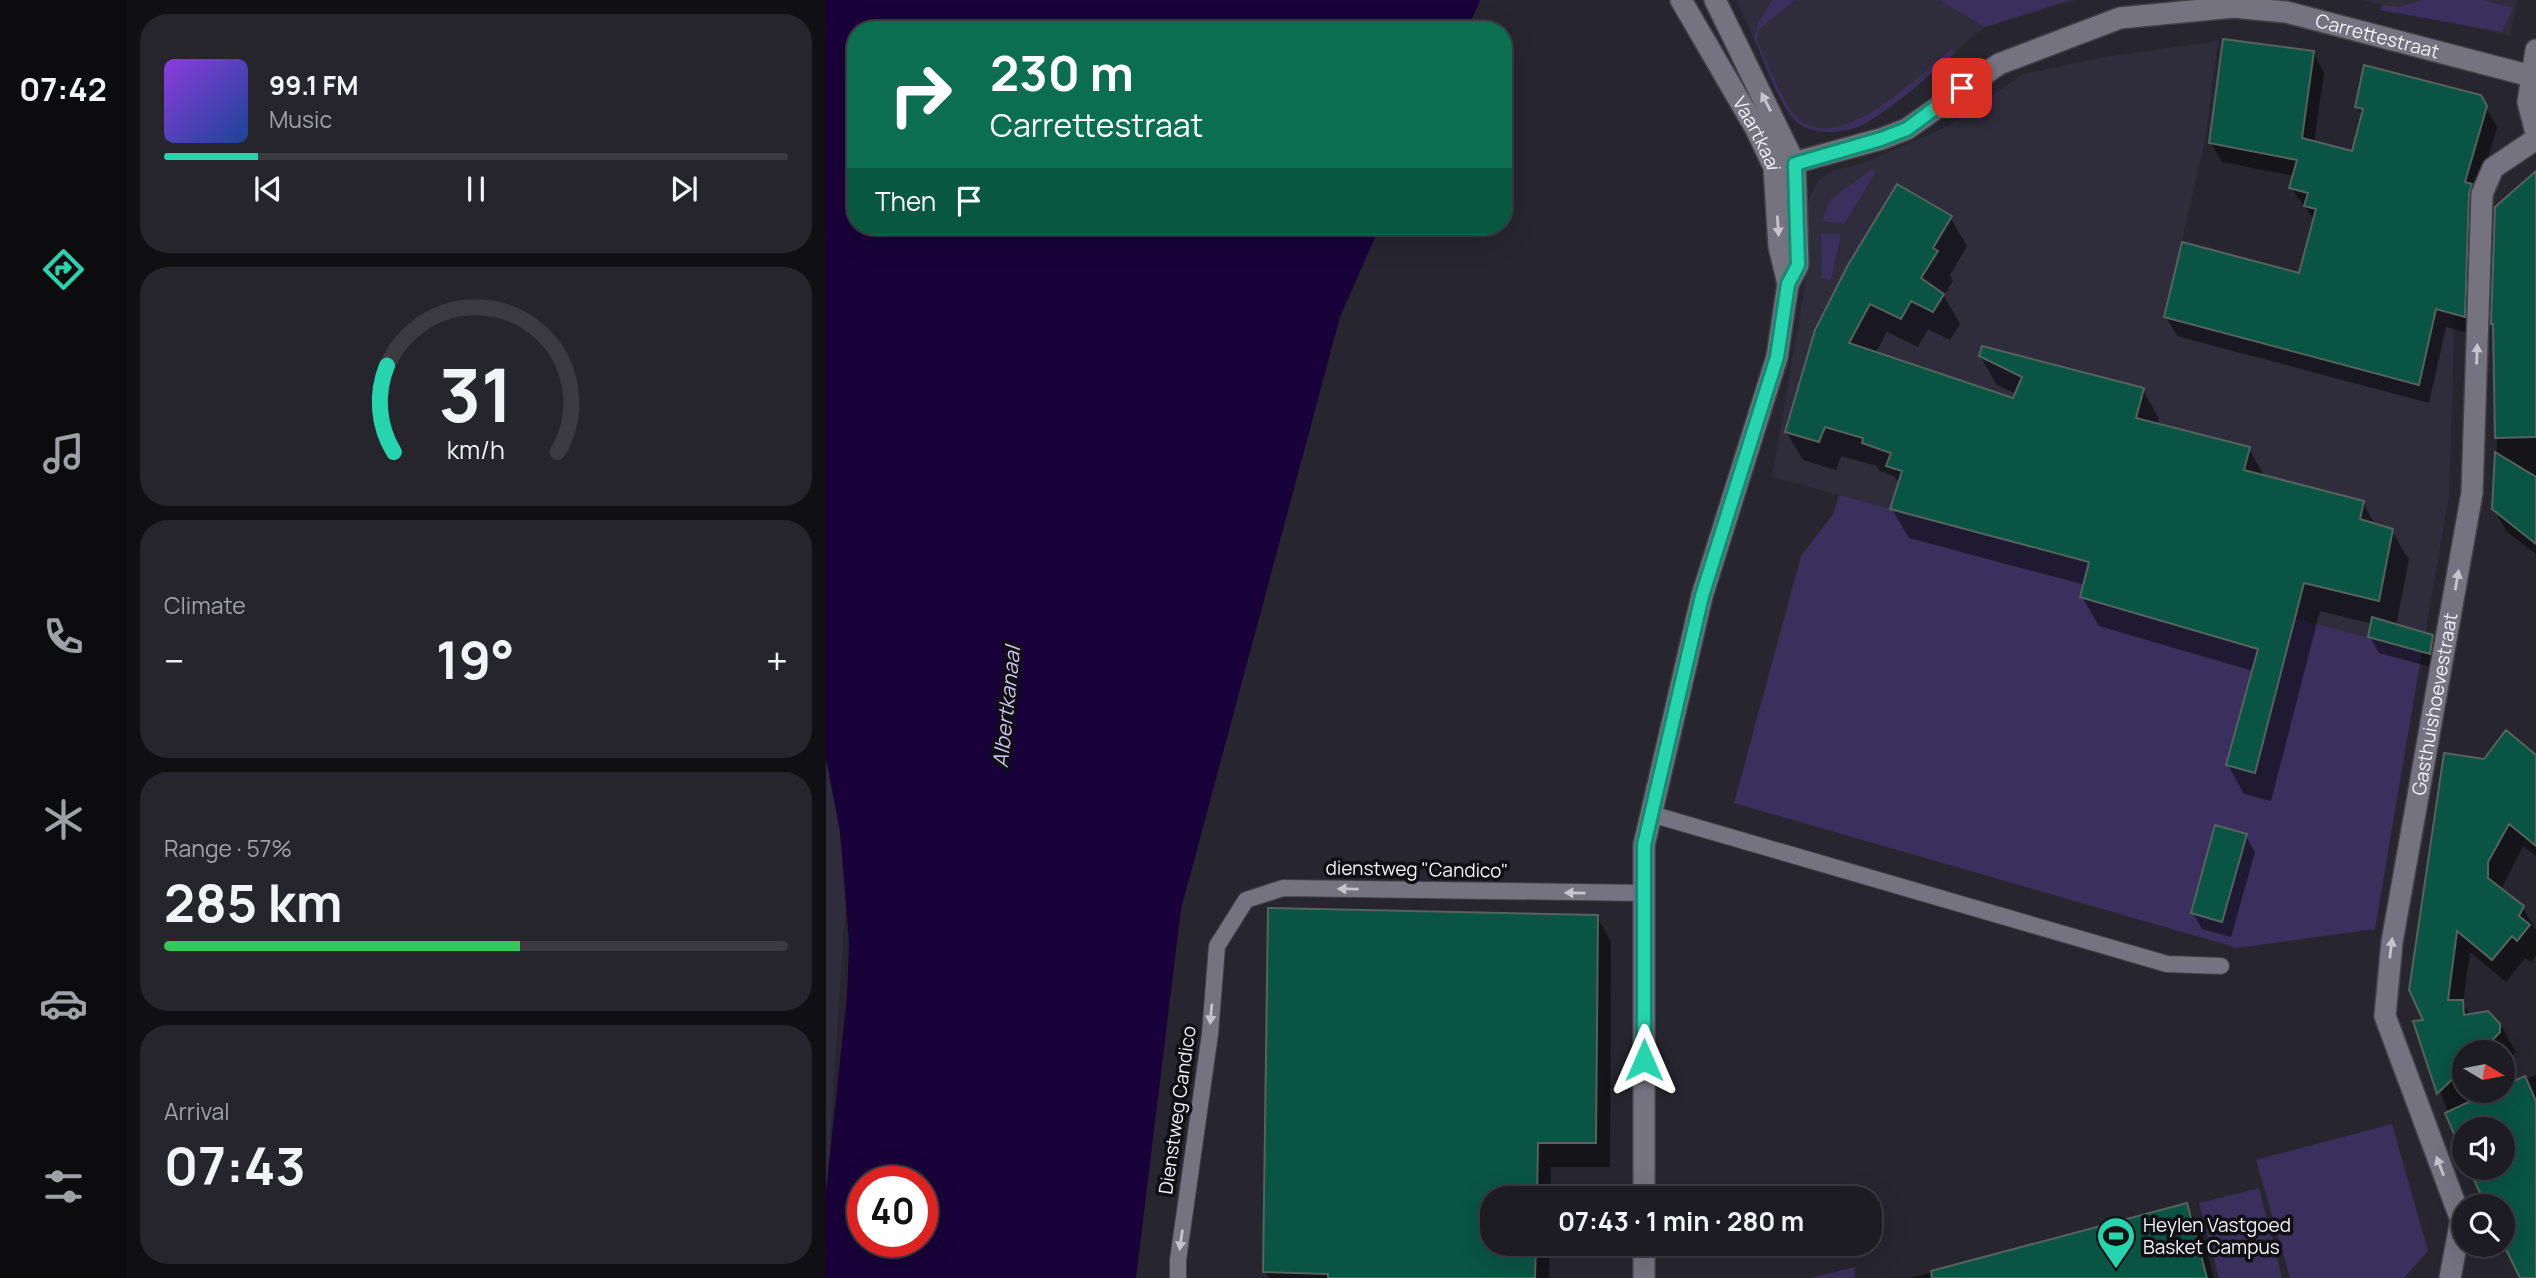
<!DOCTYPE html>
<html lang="en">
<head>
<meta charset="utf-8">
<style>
  body { margin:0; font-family:Manrope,sans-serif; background:#25252b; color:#f1f3f6; height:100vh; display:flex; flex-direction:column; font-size:26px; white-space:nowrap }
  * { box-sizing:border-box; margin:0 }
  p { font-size:23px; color:#a0a1a6 }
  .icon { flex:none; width:38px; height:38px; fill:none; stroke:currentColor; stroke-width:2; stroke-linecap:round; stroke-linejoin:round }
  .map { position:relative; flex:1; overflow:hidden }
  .details { display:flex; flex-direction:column; gap:14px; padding:14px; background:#100f13; width:700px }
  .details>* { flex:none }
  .top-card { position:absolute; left:21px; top:21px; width:665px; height:214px; border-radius:28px; box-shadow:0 7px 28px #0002,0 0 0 2px #3b3a41; background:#0b6e4f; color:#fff; overflow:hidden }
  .needle { width:46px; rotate:100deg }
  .controls { position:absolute; left:1626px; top:1040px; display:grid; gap:14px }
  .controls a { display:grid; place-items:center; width:63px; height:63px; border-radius:50%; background:#1d1c23; box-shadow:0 7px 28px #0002,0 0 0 2px #3b3a41; font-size:35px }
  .speed { position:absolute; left:21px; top:1166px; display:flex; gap:14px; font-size:35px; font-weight:700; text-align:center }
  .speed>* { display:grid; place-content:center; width:91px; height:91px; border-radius:50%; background:#1d1c23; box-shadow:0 7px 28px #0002,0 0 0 2px #3b3a41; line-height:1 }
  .speed .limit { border:10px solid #d22; background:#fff; color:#111 }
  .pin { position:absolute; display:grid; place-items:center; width:60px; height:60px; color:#fff; margin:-30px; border-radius:14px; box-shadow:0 4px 10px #0006 }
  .me { position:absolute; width:77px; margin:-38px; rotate:0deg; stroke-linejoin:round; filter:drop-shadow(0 0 5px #0008) }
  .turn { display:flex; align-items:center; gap:24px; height:147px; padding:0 28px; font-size:32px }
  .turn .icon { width:91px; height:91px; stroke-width:2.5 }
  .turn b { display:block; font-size:49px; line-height:60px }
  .then { display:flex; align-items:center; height:66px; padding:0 28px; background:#0003; gap:14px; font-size:26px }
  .big { font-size:52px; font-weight:700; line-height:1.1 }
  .details .card { flex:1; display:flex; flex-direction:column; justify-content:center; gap:10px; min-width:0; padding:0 24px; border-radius:28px; background:#25252b }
  .details .dial { align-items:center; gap:0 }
  .dial svg { height:182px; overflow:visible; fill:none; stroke:#3b3a41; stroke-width:7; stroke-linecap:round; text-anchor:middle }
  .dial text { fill:#f1f3f6; stroke:none }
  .song { display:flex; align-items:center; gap:21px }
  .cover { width:84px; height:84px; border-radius:10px; background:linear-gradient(135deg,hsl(270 70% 55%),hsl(220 70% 35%)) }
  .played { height:7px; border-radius:4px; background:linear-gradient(90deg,#26d5ae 15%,#3b3a41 15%) }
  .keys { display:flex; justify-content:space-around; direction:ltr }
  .heat { display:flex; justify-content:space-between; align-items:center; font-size:38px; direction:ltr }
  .charge { height:10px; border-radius:5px; background:linear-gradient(90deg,#34c759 57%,#3b3a41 0) }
  .trip { position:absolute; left:654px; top:1186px; width:402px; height:70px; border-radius:28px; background:#1d1c23; box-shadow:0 7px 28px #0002,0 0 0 2px #3b3a41; font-weight:700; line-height:70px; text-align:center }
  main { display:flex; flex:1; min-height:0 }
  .menu { display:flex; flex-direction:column; width:126px; justify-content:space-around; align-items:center; background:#0c0b0e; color:#a0a1a6 }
  .menu .icon { width:49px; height:49px }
  .menu .current { color:#26d5ae }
  .menu b { font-size:32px; color:#f1f3f6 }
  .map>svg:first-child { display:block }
  .built { fill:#2f2c3b }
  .green { fill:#3b305d }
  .water { fill:#180239; fill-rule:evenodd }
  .shadow { fill:#0007 }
  .building { fill:#095443; stroke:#55625e; stroke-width:2 }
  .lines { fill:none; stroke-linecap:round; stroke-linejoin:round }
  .lane-casing { stroke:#424148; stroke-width:18 }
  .street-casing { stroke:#424148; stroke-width:24 }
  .secondary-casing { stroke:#424148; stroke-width:24 }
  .lane { stroke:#75737f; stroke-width:16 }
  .street { stroke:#75737f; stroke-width:21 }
  .secondary { stroke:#75737f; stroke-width:21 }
  .oneway { fill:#c6c5ce }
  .route-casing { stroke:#198a71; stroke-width:18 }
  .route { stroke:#26d5ae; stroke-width:12 }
  .labels { text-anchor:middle; stroke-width:7; stroke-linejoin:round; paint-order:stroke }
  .street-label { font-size:19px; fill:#f2f1f8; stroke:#100f14 }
  .poi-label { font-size:19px; fill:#f2f1f8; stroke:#100f14; text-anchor:start }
  .water-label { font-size:21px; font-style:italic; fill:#cdc5f0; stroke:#100f14 }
</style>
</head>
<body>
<main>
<nav class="menu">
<b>07:42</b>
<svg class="icon current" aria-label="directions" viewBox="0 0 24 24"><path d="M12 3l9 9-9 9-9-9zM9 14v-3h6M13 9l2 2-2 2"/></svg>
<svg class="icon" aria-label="music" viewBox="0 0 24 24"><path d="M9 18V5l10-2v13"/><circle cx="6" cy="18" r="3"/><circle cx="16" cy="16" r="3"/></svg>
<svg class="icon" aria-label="phone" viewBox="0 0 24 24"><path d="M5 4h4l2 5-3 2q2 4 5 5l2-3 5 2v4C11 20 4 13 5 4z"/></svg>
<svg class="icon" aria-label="climate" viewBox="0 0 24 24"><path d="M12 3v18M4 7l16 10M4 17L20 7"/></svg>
<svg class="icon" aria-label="car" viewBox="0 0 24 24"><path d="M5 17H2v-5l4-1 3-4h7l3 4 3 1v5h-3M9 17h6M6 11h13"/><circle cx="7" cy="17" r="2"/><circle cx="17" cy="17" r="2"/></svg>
<svg class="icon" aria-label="filters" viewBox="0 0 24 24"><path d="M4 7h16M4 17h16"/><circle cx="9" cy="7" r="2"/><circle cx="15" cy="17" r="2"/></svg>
</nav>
<section class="details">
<div class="card">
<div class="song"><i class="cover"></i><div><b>99.1 FM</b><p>Music</p></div></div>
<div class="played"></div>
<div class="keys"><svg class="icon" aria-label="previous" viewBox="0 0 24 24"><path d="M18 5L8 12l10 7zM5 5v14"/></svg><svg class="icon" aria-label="pause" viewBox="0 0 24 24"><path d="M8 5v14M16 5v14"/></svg><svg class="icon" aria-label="next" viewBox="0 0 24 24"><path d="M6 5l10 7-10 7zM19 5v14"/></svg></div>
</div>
<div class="card dial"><svg viewBox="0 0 100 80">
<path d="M14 69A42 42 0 1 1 86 69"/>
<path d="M14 69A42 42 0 0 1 11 31" stroke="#26d5ae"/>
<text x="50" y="56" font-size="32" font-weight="700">31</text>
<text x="50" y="72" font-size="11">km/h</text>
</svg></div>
<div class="card"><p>Climate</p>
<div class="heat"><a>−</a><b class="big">19°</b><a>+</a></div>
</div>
<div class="card"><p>Range · 57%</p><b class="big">285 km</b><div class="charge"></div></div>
<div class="card"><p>Arrival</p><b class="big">07:43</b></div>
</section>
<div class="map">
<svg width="1710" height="1278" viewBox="0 0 1710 1278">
  <rect width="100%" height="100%" fill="#27262f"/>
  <path class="built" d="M910 0H1250L1159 27 1043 122 1026 129 1003 132 978 128 964 116Z
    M1535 0H1691L1684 36Z
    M1392 41 1379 141 1356 240 1629 314 1623 496 1596 652 946 477 979 286V206L992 181 1007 170 1035 164 1122 126 1197 74 1279 57Z
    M0 759 14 831 20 898 0 1197Z"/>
  <path class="green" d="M946 0H969L932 30 931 41C943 64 953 98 971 117 1011 159 1095 73 1126 49L1129 53C1101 76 1072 105 1040 123 1020 135 980 137 965 116 949 94 939 63 928 38L932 23Z
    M1113 0H1243L1159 27Z
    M1596 0H1656L1687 8 1676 32 1554 10 1557 5 1573 7Z
    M1046 169 1049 173 1018 224 996 221 1004 200Z
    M995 234H1015L1005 280 996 279Z
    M1013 495 1596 652 1549 929 1412 948 908 803 975 556 1008 513Z
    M1566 1124 1602 1251 1578 1278H1464L1430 1160Z
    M1433 1188 1456 1278H1393L1373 1203Z
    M1029 1267V1278H985Z"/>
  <path class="water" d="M0 0H654L641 30H30V226H554L514 317 355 909 310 1278H0V1192L21 996 23 943 14 831 0 759ZM37 1181H96V1241H37Z"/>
  <path class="shadow" d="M1487 52 1498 72 1488 143 1527 153 1537 117 1531 107 1654 97 1671 127 1651 196 1649 335 1620 327 1603 403 1351 336 1340 317 1475 275 1489 221 1465 188 1468 176 1396 162 1385 143Z
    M1710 181V554L1681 532 1668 509 1672 418Z
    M1124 217 1141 246 1124 275 1127 281 1118 296 1134 324 1124 340 1102 329 1092 347 1061 332 1049 354 1188 400 1191 394 1171 385 1154 356 1317 390 1333 419 1332 425 1423 449 1439 477 1537 503 1550 526 1566 531 1583 560 1570 626 1606 636 1616 652 1613 669 1553 653 1544 637 1547 624 1494 611 1445 801 1418 794 1402 765 1427 671 1273 626 1256 597 1259 585 1083 538 1066 509 1074 485 1068 476 1054 471 1051 466 1015 456 1010 470 977 460 960 431 990 330Z
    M1710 756V856L1697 846 1675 890 1696 907 1710 930V956L1705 962 1699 958 1680 982 1644 952 1637 1003 1644 1016 1662 1013 1677 1029 1690 1052 1676 1066V1052H1638V1090H1662L1663 1094 1710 1075V1278H1696L1676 1167V1129H1638V1153L1595 1042 1659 761Z
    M1420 836 1429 852 1405 937 1376 929 1367 913Z
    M771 917 785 942 784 1167H725L724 1199H667V1244H724L723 1278H443L439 1272Z
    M1360 1205 1376 1233 1388 1278H1084Z"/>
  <path class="building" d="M1397 39 1488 51 1476 138 1526 151 1537 109 1529 107 1538 65 1655 95 1661 106 1639 182 1646 184 1643 194 1639 317 1610 309 1593 385 1338 317 1356 242 1473 273 1490 209 1478 206 1482 193 1463 188 1471 160 1383 143Z
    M1710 171V437L1669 438 1667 324H1665L1669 207Z
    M1071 184 1126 216 1107 248 1112 251 1095 278 1118 294 1107 312 1085 301 1075 319 1044 304 1023 343 1187 398 1196 377 1153 356 1156 346 1318 388 1310 418 1424 447 1418 470 1538 501 1534 519 1567 529 1553 601 1478 583 1429 773 1400 765 1432 649 1254 597 1263 562 1064 509 1076 471 1060 466 1065 453 1036 443 1037 438 999 427 993 442 959 432 989 330 1022 265Z
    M1669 452 1710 477V544L1666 509Z
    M1546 617 1607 635 1604 654 1542 637Z
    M1680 730 1710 755V846L1683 824 1662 862V878L1698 906 1693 916 1704 925 1691 941 1686 936 1666 960 1631 931 1622 1000H1637L1638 1015 1662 1011 1674 1024V1032L1655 1052H1638V1068L1611 1094 1587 1021 1597 1020 1583 990 1618 753 1658 759Z
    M1389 825 1421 834 1396 922 1365 913Z
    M442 908 772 915 770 1143H712L711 1199H667V1244H710L709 1278H502V1274L437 1272Z
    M1699 1076 1710 1101V1278H1694L1676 1241V1206H1660L1642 1167H1676V1129H1638V1157L1619 1113 1668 1090H1676V1086Z
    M1361 1203 1381 1278H1106L1105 1271Z"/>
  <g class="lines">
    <defs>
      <path id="lane" d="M825 814 1341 964 1395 966
        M352 1278V1260L384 1034 391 946 420 900 457 888 817 893"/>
      <g id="street">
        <path d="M1710 50 1702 102 1710 133"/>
        <path id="s1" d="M953 167 1055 139 1081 129 1173 64 1294 18 1407 7 1460 12 1705 76"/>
        <path id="s2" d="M1624 1278 1635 1220 1559 1016 1566 942 1646 493 1656 194 1667 168 1710 139"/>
      </g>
      <g id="secondary">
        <path id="s3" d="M855 0 930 129 948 167 953 246 962 284"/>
        <path d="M818 1199V845L876 596 951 357 962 284 972 265 969 164 889 0"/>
        <path d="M818 1244V1278"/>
      </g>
    </defs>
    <use href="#lane" class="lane-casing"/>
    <use href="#street" class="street-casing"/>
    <use href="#secondary" class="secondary-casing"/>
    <use href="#lane" class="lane"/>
    <use href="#street" class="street"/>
    <use href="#secondary" class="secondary"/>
  </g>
  <defs><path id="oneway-solid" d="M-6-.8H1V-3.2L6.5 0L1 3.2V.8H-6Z" transform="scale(1.75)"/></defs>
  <g class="oneway">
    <use href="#oneway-solid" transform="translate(940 102) rotate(-117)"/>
    <use href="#oneway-solid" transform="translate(952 226) rotate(86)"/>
    <use href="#oneway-solid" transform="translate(1651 354) rotate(-88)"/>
    <use href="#oneway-solid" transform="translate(1631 580) rotate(-80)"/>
    <use href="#oneway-solid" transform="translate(522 889) rotate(-179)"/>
    <use href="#oneway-solid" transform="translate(749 893) rotate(-179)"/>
    <use href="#oneway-solid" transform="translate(1565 948) rotate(-83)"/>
    <use href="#oneway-solid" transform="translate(385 1014) rotate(95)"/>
    <use href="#oneway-solid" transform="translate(1614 1166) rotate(-111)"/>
    <use href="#oneway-solid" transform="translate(355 1240) rotate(98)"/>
  </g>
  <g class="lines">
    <defs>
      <path id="route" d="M818 1060V845L876 596 951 357 962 284 972 265 969 164 1055 139 1081 129 1136 88"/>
    </defs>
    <use href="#route" class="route-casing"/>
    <use href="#route" class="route"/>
  </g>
  <defs>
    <symbol id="stadium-pin" viewBox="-11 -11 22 30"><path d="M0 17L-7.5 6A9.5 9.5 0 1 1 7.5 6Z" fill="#26d5ae" stroke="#100f14"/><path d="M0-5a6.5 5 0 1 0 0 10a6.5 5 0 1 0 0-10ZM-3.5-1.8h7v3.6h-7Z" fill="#111"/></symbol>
  </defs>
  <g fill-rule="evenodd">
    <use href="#stadium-pin" x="1268" y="1214" width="44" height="60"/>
  </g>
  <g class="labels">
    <g class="street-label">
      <text dy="7" stroke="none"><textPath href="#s1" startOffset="637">Carrettestraat</textPath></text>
      <text dy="7" stroke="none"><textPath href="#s3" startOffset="154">Vaartkaai</textPath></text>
      <text dy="7" stroke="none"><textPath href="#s2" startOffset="593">Gasthuishoevestraat</textPath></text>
      <text transform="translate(591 869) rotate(1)" y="7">dienstweg "Candico"</text>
      <text transform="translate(351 1110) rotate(-82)" y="7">Dienstweg Candico</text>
    </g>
    <g class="poi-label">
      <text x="1317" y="1232">Heylen Vastgoed<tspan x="1317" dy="22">Basket Campus</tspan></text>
    </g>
    <g class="water-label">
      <text transform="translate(181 707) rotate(-84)" y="7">Albertkanaal</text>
    </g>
  </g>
</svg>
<div class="controls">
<a><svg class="needle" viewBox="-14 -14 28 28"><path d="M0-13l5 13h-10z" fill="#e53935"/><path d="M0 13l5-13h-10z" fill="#a0a1a6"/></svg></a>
<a><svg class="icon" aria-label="sound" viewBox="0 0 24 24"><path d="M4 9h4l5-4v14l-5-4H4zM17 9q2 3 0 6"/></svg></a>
<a><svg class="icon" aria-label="search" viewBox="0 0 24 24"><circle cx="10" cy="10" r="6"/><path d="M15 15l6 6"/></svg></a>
</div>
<div class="speed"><div class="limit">40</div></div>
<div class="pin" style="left:1136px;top:88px;background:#d93025"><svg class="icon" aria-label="arrive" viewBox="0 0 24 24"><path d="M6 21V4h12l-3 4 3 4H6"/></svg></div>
<svg class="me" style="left:818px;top:1060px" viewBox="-20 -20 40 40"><path d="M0-17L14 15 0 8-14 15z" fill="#26d5ae" stroke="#fff" stroke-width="4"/></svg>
<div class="trip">07:43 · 1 min · 280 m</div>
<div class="top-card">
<div class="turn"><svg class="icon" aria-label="right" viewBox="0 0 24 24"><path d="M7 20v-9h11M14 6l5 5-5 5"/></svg><div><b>230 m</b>Carrettestraat</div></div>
<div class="then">Then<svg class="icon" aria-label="arrive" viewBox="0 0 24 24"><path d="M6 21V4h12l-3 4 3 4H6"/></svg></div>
</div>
</div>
</main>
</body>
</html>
